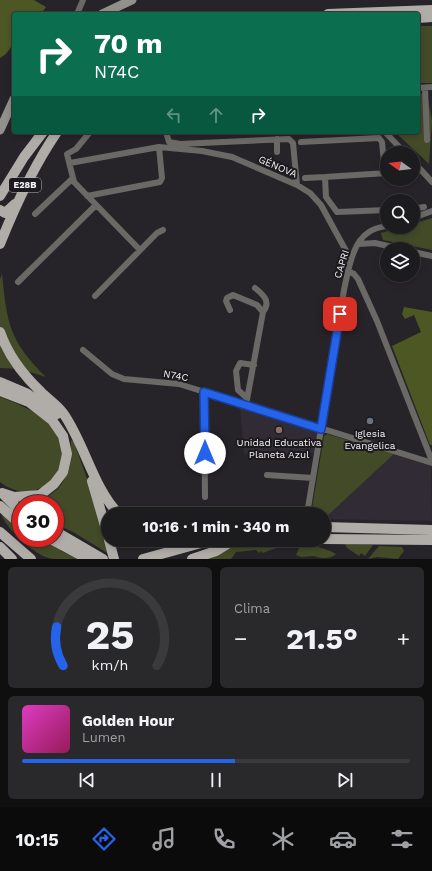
<!DOCTYPE html>
<html lang="es">
<head>
<meta charset="utf-8">
<style>
  body { margin:0; font-family:"Work Sans",sans-serif; background:#29282b; color:#f1f3f6; height:100vh; display:flex; flex-direction:column; font-size:15px; white-space:nowrap }
  * { box-sizing:border-box; margin:0 }
  p { font-size:13px; color:#a0a1a4 }
  .icon { flex:none; width:22px; height:22px; fill:none; stroke:currentColor; stroke-width:2; stroke-linecap:round; stroke-linejoin:round }
  .map { position:relative; height:559px; overflow:hidden }
  .details { display:flex; flex-direction:column; gap:8px; padding:8px; background:#0f0f10; flex:1 }
  .details>* { flex:none }
  .hud { position:absolute; left:12px; top:12px; width:408px; height:122px; border-radius:4px; box-shadow:0 2px 6px #0003,0 0 0 1px #3a393c; background:#0b6e4f; color:#fff; overflow:hidden }
  .needle { width:26px; rotate:284deg }
  .controls { position:absolute; left:380px; top:146px; display:grid; gap:8px }
  .controls a { display:grid; place-items:center; width:40px; height:40px; border-radius:50%; background:#1c1b1e; box-shadow:0 2px 6px #0003,0 0 0 1px #3a393c; font-size:20px }
  .speed { position:absolute; left:12px; top:495px; display:flex; gap:8px; font-size:20px; font-weight:700; text-align:center }
  .speed>* { display:grid; place-content:center; width:52px; height:52px; border-radius:50%; background:#1c1b1e; box-shadow:0 2px 6px #0003,0 0 0 1px #3a393c; line-height:1 }
  .speed .limit { border:6px solid #d22; background:#fff; color:#111 }
  .pin { position:absolute; display:grid; place-items:center; width:34px; height:34px; color:#fff; margin:-17px; border-radius:8px; box-shadow:0 2px 6px #0006 }
  .me { position:absolute; width:44px; margin:-22px; rotate:0deg; stroke-linejoin:round; filter:drop-shadow(0 0 3px #0008) }
  .turn { display:flex; align-items:center; gap:14px; height:84px; padding:0 16px; font-size:18px }
  .turn .icon { width:52px; height:52px; stroke-width:2.5 }
  .turn b { display:block; font-size:28px; line-height:34px }
  .lanes { display:flex; align-items:center; height:38px; padding:0 16px; background:#0003; justify-content:center; gap:20px; direction:ltr }
  .lanes .off { opacity:.35 }
  .big { font-size:30px; font-weight:700; line-height:1.1 }
  .details .card { flex:1; display:flex; flex-direction:column; justify-content:center; gap:6px; min-width:0; padding:0 14px; border-radius:6px; background:#29282b }
  .details .dial { align-items:center; gap:0 }
  .dial svg { height:104px; overflow:visible; fill:none; stroke:#3a393c; stroke-width:7; stroke-linecap:round; text-anchor:middle }
  .dial text { fill:#f1f3f6; stroke:none }
  .song { display:flex; align-items:center; gap:12px }
  .cover { width:48px; height:48px; border-radius:6px; background:linear-gradient(135deg,hsl(310 70% 55%),hsl(330 70% 35%)) }
  .played { height:4px; border-radius:2px; background:linear-gradient(90deg,#2563eb 55%,#3a393c 55%) }
  .keys { display:flex; justify-content:space-around; direction:ltr }
  .heat { display:flex; justify-content:space-between; align-items:center; font-size:22px; direction:ltr }
  .details .tiles { flex:1; display:grid; gap:8px; grid-template-columns:1fr 1fr }
  .card:last-child { grid-column:span 2 }
  .trip { position:absolute; left:101px; top:507px; width:230px; height:40px; border-radius:20px; background:#1c1b1e; box-shadow:0 2px 6px #0003,0 0 0 1px #3a393c; font-weight:700; line-height:40px; text-align:center }
  .dock { display:flex; height:64px; justify-content:space-around; align-items:center; background:#0b0b0c; color:#a0a1a4 }
  .dock .icon { width:28px; height:28px }
  .dock .selected { color:#2563eb }
  .dock b { font-size:18px; color:#f1f3f6 }
  .map>svg:first-child { display:block }
  .built { fill:#312b35 }
  .green { fill:#424a27 }
  .forest { fill:#4d5723 }
  .lines { fill:none; stroke-linecap:round; stroke-linejoin:round }
  .street { stroke:#6a6966; stroke-width:6 }
  .secondary { stroke:#91908c; stroke-width:9 }
  .primary { stroke:#b0ada9; stroke-width:10 }
  .route-casing { stroke:#184099; stroke-width:10 }
  .route { stroke:#2563eb; stroke-width:7 }
  .worship-dot { fill:#6b7280; stroke:#1c1a1e; stroke-width:1.5 }
  .education-dot { fill:#8d6e63; stroke:#1c1a1e; stroke-width:1.5 }
  .labels { text-anchor:middle; stroke-width:4; stroke-linejoin:round; paint-order:stroke }
  .shield { fill:#1c1a1e; stroke:#b5b3b6; stroke-width:1 }
  .shield-label { font-size:9px; font-weight:bold; fill:#f6f4f7 }
  .street-label { font-size:10px; fill:#f6f4f7; stroke:#1c1a1e }
  .poi-label { font-size:10px; fill:#f6f4f7; stroke:#1c1a1e }
</style>
</head>
<body>
<div class="map">
<svg width="432" height="559" viewBox="0 0 432 559">
  <rect width="100%" height="100%" fill="#262428"/>
  <path class="built" d="M240 406 315 430 317 434 314 453 244 454Z
    M394 454 431 466 432 521 324 519Z"/>
  <path class="green" d="M418 26H432V83H418Z
    M427 93 432 121 429 164 395 132H418V94Z
    M432 218V250L383 240 381 233 401 227H413V224Z
    M2 274C7 323 9 341 46 377L20 369 0 368V279Z
    M0 397C19 404 55 418 61 440 73 478 31 507 0 482Z
    M327 434 394 454 324 519V514H311L324 436Z
    M71 440 74 442 96 504 109 554 73 532 55 524V504L21 503C63 499 70 478 71 440Z
    M0 508 21 523V538H42L63 552 80 559C71 559 61 559 52 559 35 556 0 525 0 508Z
    M240 544H293L290 548H276L263 553 261 551 259 553 256 550 236 552 231 559H207L234 545Z
    M301 544C308 544 331 550 336 554 332 559 321 559 314 556L301 557 296 555Z
    M345 544 373 545 365 556 361 553 359 556 347 548Z
    M379 546 402 547 404 551 398 559 377 557 368 559Z"/>
  <path class="forest" d="M0 0H34L46 7 41 14H14C14 31 17 49 0 58Z
    M404 307 432 312V445H430L392 346 421 332 414 315 405 319 402 314Z"/>
  <g class="lines">
    <path class="street" d="M77 14 83 0
      M418 88 432 87
      M425 88 427 140
      M90 132 76 149 67 154 74 182 140 250
      M166 132 169 142 180 144 289 139 293 143 297 185
      M385 132 405 153
      M277 139V152
      M301 142 379 138 382 142 385 173
      M413 161 432 182
      M70 163 159 147 202 151 232 157 297 185 310 193 321 205 351 260
      M413 172H415
      M387 173 325 177 326 197 337 212 387 210
      M305 178 325 177
      M87 196 160 182 162 178 159 147
      M413 209 424 207
      M35 214 73 178
      M413 218 432 211
      M359 244 375 243 401 249
      M413 252 432 256
      M348 271 354 274 358 279 377 321 432 461
      M18 282 96 205
      M255 288C264 295 271 302 263 312
      M95 296 157 233 163 230
      M230 310 226 301 227 298 233 295 257 305 263 312 246 405
      M83 350 112 374 124 379 179 384 432 463
      M204 392 205 497
      M247 398 238 390 236 371 240 363 254 365
      M267 475 313 478
      M307 514 344 290C348 272 352 242 369 232 374 228 381 227 387 226"/>
    <path class="secondary" d="M102 14 132 0
      M0 130 14 99"/>
    <path class="primary" d="M328 14 432 10
      M418 18 432 17
      M0 196 24 157 43 132
      M0 210 5 213 15 204
      M0 244C16 204 33 167 57 132
      M0 332C8 355 23 375 41 392 48 399 57 405 63 413 84 442 94 490 119 514
      M0 382 26 393 57 414
      M0 391 29 402 52 420 63 436 67 454 63 472 54 484 40 495 14 497 2 493
      M92 481 108 536
      M3 494 21 512
      M0 506 21 525
      M324 527 432 530
      M55 531 103 559
      M0 532 31 559
      M49 538 88 559
      M324 539 432 540
      M109 540 114 559
      M0 547 12 559
      M143 559 212 540
      M192 559 216 551 234 540"/>
  </g>
  <g class="lines">
    <defs>
      <path id="route" d="M205 453 204 392 321 429 340 314"/>
    </defs>
    <use href="#route" class="route-casing"/>
    <use href="#route" class="route"/>
  </g>
  <circle class="worship-dot" cx="370" cy="421" r="4"/>
  <circle class="education-dot" cx="279" cy="430" r="4"/>
  <g class="labels">
    <rect class="shield" x="9" y="178" width="32" height="14" rx="3"/>
    <g class="shield-label">
      <text x="25" y="188">E28B</text>
    </g>
    <g class="street-label">
      <text transform="translate(278 166) rotate(23)" y="4">GÉNOVA</text>
      <text transform="translate(341 264) rotate(-73)" y="4">CAPRI</text>
      <text transform="translate(176 375) rotate(10)" y="4">N74C</text>
    </g>
    <g class="poi-label">
      <text x="370" y="437">Iglesia<tspan x="370" dy="12">Evangelica</tspan></text>
      <text x="279" y="446">Unidad Educativa<tspan x="279" dy="12">Planeta Azul</tspan></text>
    </g>
  </g>
</svg>
<div class="controls">
<a><svg class="needle" viewBox="-14 -14 28 28"><path d="M0-13l5 13h-10z" fill="#e53935"/><path d="M0 13l5-13h-10z" fill="#a0a1a4"/></svg></a>
<a><svg class="icon" aria-label="search" viewBox="0 0 24 24"><circle cx="10" cy="10" r="6"/><path d="M15 15l6 6"/></svg></a>
<a><svg class="icon" aria-label="layers" viewBox="0 0 24 24"><path d="M12 4l9 5-9 5-9-5zM3 14l9 5 9-5"/></svg></a>
</div>
<div class="speed"><div class="limit">30</div></div>
<div class="pin" style="left:340px;top:314px;background:#d93025"><svg class="icon" aria-label="arrive" viewBox="0 0 24 24"><path d="M6 21V4h12l-3 4 3 4H6"/></svg></div>
<svg class="me" style="left:205px;top:453px" viewBox="-20 -20 40 40"><circle r="19" fill="#fff"/><path d="M0-13L10 11 0 6-10 11z" fill="#2563eb"/></svg>
<div class="trip">10:16 · 1 min · 340 m</div>
<div class="hud">
<div class="turn"><svg class="icon" aria-label="right" viewBox="0 0 24 24"><path d="M7 20v-9h11M14 6l5 5-5 5"/></svg><div><b>70 m</b>N74C</div></div>
<div class="lanes"><svg class="icon off" aria-label="left" viewBox="0 0 24 24"><path d="M17 20v-9H6M10 6l-5 5 5 5"/></svg><svg class="icon off" aria-label="ahead" viewBox="0 0 24 24"><path d="M12 20V5M6 11l6-6 6 6"/></svg><svg class="icon" aria-label="right" viewBox="0 0 24 24"><path d="M7 20v-9h11M14 6l5 5-5 5"/></svg></div>
</div>
</div>
<section class="details">
<div class="tiles">
<div class="card dial"><svg viewBox="0 0 100 80">
<path d="M14 69A42 42 0 1 1 86 69"/>
<path d="M14 69A42 42 0 0 1 9 39" stroke="#2563eb"/>
<text x="50" y="56" font-size="32" font-weight="700">25</text>
<text x="50" y="72" font-size="11">km/h</text>
</svg></div>
<div class="card"><p>Clima</p>
<div class="heat"><a>−</a><b class="big">21.5°</b><a>+</a></div>
</div>
<div class="card">
<div class="song"><i class="cover"></i><div><b>Golden Hour</b><p>Lumen</p></div></div>
<div class="played"></div>
<div class="keys"><svg class="icon" aria-label="previous" viewBox="0 0 24 24"><path d="M18 5L8 12l10 7zM5 5v14"/></svg><svg class="icon" aria-label="pause" viewBox="0 0 24 24"><path d="M8 5v14M16 5v14"/></svg><svg class="icon" aria-label="next" viewBox="0 0 24 24"><path d="M6 5l10 7-10 7zM19 5v14"/></svg></div>
</div>
</div>
</section>
<nav class="dock">
<b>10:15</b>
<svg class="icon selected" aria-label="directions" viewBox="0 0 24 24"><path d="M12 3l9 9-9 9-9-9zM9 14v-3h6M13 9l2 2-2 2"/></svg>
<svg class="icon" aria-label="music" viewBox="0 0 24 24"><path d="M9 18V5l10-2v13"/><circle cx="6" cy="18" r="3"/><circle cx="16" cy="16" r="3"/></svg>
<svg class="icon" aria-label="phone" viewBox="0 0 24 24"><path d="M5 4h4l2 5-3 2q2 4 5 5l2-3 5 2v4C11 20 4 13 5 4z"/></svg>
<svg class="icon" aria-label="climate" viewBox="0 0 24 24"><path d="M12 3v18M4 7l16 10M4 17L20 7"/></svg>
<svg class="icon" aria-label="car" viewBox="0 0 24 24"><path d="M5 17H2v-5l4-1 3-4h7l3 4 3 1v5h-3M9 17h6M6 11h13"/><circle cx="7" cy="17" r="2"/><circle cx="17" cy="17" r="2"/></svg>
<svg class="icon" aria-label="filters" viewBox="0 0 24 24"><path d="M4 7h16M4 17h16"/><circle cx="9" cy="7" r="2"/><circle cx="15" cy="17" r="2"/></svg>
</nav>
</body>
</html>
